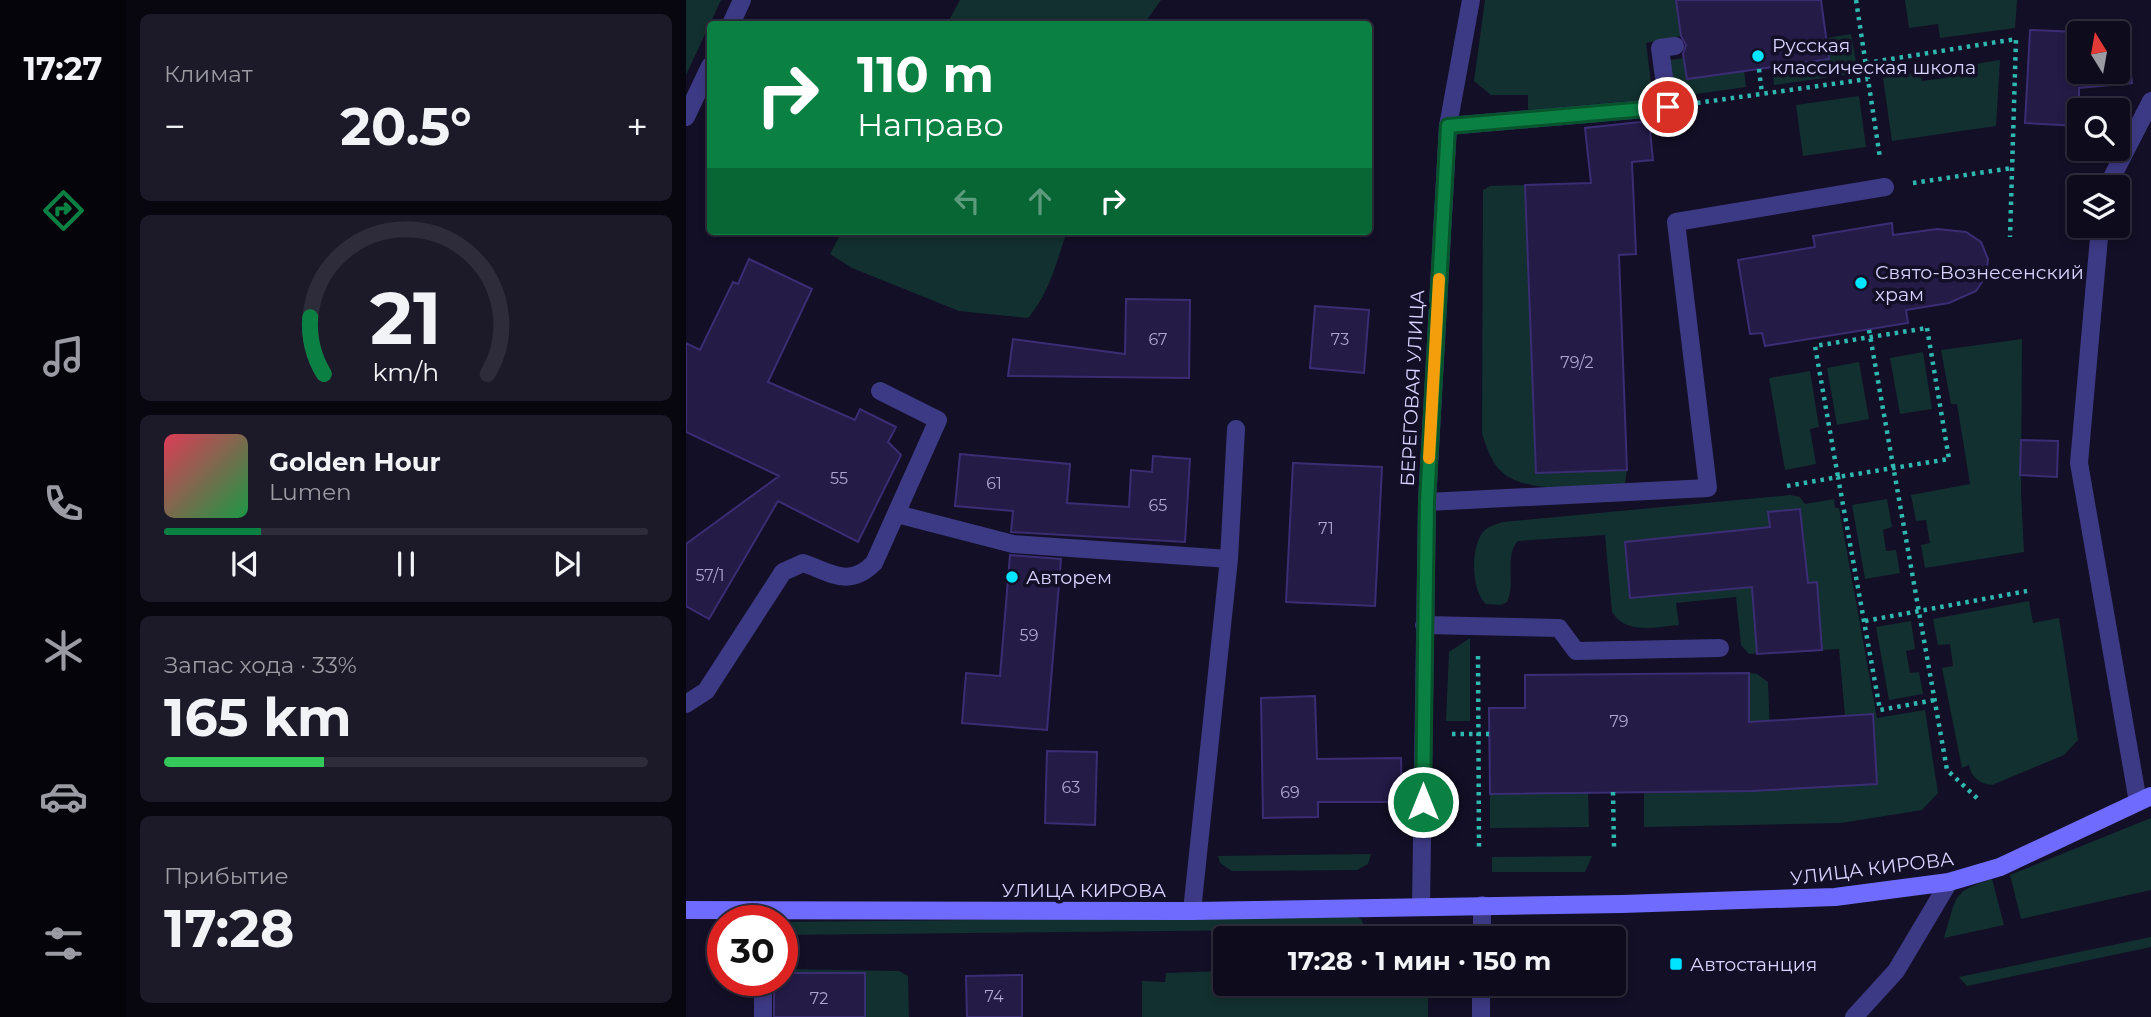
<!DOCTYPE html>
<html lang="ru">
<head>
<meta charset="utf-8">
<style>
  body { margin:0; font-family:Montserrat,sans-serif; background:#1c1929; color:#f1f3f6; height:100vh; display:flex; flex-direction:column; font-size:26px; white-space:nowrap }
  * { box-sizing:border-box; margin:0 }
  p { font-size:23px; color:#9b9ba3 }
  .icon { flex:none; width:38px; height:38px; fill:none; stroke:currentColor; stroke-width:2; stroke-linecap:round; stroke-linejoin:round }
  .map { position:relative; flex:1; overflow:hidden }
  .panel { display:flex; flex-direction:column; gap:14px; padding:14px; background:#08060f; width:560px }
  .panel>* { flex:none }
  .banner { position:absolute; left:21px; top:21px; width:665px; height:214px; border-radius:7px; box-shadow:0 4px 10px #0003,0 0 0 2px #2e2b3b; background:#0b8043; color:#fff; overflow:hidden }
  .needle { width:46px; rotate:349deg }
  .buttons { position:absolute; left:1381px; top:21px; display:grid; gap:14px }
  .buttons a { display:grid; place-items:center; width:63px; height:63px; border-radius:7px; background:#0e0b1c; box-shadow:0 4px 10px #0003,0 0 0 2px #2e2b3b; font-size:35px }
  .speed { position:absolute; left:21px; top:905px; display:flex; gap:14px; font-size:35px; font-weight:700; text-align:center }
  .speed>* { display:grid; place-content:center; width:91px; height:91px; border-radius:50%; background:#0e0b1c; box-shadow:0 4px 10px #0003,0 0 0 2px #2e2b3b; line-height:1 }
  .speed .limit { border:10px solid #d22; background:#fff; color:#111 }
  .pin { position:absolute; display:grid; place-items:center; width:60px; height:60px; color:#fff; margin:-30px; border:4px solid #fff; border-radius:50%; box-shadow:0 2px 7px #0007 }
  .me { position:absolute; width:77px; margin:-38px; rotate:0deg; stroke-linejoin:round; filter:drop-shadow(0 0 5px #0008) }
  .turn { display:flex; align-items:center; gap:24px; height:147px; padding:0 35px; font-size:32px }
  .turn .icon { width:91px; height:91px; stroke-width:2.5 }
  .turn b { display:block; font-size:49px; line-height:60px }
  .lanes { display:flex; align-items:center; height:66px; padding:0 35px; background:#0003; justify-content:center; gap:35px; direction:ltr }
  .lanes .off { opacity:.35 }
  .big { font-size:52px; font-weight:700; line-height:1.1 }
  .panel .card { flex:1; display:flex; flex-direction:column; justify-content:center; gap:10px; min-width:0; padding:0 24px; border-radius:10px; background:#1c1929 }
  .panel .dial { align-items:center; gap:0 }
  .dial svg { height:182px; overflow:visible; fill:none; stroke:#2e2b3b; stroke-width:7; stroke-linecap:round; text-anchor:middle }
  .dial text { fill:#f1f3f6; stroke:none }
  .song { display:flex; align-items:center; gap:21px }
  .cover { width:84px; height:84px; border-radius:10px; background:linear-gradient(135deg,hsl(350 70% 55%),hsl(140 70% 35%)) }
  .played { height:7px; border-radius:4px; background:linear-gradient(90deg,#0b8043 20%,#2e2b3b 20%) }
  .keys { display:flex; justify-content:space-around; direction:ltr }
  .heat { display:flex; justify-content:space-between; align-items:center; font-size:38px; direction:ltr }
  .charge { height:10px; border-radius:5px; background:linear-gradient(90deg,#34c759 33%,#2e2b3b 0) }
  .trip { position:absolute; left:527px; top:926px; width:413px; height:70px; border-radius:7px; background:#0e0b1c; box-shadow:0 4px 10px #0003,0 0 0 2px #2e2b3b; font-weight:700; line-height:70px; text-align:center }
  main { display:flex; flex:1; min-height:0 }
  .tabs { display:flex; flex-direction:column; width:126px; justify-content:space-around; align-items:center; background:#06040b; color:#9b9ba3 }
  .tabs .icon { width:49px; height:49px }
  .tabs .active { color:#0b8043 }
  .tabs b { font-size:32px; color:#f1f3f6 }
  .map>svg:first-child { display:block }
  .green { fill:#12302f }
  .building { fill:#241b47; stroke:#3b2d73; stroke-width:2 }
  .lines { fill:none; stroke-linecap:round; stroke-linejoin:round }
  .path { stroke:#2fb8b0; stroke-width:4.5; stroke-dasharray:3.5 5; stroke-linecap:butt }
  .lane { stroke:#3d3a85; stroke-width:18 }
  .street { stroke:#3d3a85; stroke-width:18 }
  .secondary { stroke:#6f6bff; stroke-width:18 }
  .route-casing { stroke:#07532c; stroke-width:18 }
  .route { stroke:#0b8043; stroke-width:12 }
  .slow { stroke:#f59e0b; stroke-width:12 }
  .poi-dot { fill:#00e5ff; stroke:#130f26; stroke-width:2.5 }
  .labels { text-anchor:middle; stroke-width:7; stroke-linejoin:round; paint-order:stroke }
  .number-label { font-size:16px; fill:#aca6d1 }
  .poi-label { font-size:19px; fill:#d9d4ff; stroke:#130f26; text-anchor:start }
  .street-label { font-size:19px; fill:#d9d4ff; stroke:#130f26 }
</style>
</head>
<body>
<main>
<nav class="tabs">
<b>17:27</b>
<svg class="icon active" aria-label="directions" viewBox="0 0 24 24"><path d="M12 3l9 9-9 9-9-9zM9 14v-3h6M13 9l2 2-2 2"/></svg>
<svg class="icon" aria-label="music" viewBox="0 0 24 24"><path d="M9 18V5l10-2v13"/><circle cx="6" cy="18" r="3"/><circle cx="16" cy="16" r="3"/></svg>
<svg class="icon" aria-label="phone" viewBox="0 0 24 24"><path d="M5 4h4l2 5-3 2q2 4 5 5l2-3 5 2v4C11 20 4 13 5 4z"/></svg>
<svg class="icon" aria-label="climate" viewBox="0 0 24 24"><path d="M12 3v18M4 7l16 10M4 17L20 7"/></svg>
<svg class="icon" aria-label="car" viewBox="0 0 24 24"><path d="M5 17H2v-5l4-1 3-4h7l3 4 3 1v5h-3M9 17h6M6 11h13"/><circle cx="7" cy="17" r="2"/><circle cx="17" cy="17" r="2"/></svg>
<svg class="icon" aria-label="filters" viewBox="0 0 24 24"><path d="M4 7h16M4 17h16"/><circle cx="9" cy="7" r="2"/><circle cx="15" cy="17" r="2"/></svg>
</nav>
<section class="panel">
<div class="card"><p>Климат</p>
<div class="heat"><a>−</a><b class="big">20.5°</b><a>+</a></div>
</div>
<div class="card dial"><svg viewBox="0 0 100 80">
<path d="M14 69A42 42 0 1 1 86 69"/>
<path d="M14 69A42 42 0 0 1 8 44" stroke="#0b8043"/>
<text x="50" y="56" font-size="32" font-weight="700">21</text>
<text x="50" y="72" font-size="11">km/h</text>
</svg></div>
<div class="card">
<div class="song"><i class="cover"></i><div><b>Golden Hour</b><p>Lumen</p></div></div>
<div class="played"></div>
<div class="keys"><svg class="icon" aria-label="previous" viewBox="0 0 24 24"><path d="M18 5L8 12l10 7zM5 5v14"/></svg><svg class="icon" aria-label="pause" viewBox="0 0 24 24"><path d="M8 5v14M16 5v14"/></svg><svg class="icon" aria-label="next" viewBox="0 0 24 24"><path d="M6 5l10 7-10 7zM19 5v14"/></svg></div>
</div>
<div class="card"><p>Запас хода · 33%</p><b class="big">165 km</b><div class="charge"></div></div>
<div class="card"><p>Прибытие</p><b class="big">17:28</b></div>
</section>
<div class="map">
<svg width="1465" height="1017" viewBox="0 0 1465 1017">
  <rect width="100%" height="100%" fill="#130f26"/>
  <path class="green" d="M0 0H35L0 75Z
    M274 0H475L458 24H261Z
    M799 0H1002L990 2 995 36 960 43 967 99 842 110V95H805L788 81Z
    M1219 0H1331L1329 28 1254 38 1252 24 1223 28Z
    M1165 34 1172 73 1088 85 1086 67 1143 59 1141 38Z
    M998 58 1001 79 1058 70 1060 87 988 97 983 60Z
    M1314 60 1310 126 1206 141 1197 78 1234 72 1236 81 1260 78 1259 69Z
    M1173 96 1180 147 1117 156 1110 105Z
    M839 185 850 473 941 470 939 484C904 485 838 498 812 468 804 459 800 445 796 434L797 190 804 186Z
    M156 231H381C371 261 363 294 342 318L273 311 166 268 144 254Z
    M1336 339 1335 493 1338 552 1239 568 1235 545 1244 543 1240 520 1230 521 1225 495 1284 484 1271 404H1265L1255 350Z
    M1237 352 1246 409 1214 414 1204 358Z
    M1173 362 1183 419 1151 425 1141 368Z
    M1124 371 1133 427 1124 429 1130 464 1099 470 1083 378Z
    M1104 495 1114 497 1119 504 1148 499 1149 508H1153L1191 718 1239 710 1252 793 1236 810 1155 823 958 827V792L1063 791V673L1071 674 1082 682 1085 761 1117 788 1191 784 1187 715 1159 716 1153 649 1063 654 1055 645 1050 597 990 603 993 625C970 627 940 635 926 612L919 535 832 541C818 555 830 584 821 602L815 605 800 604C785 591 784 546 798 531 802 526 811 524 817 522Z
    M1201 499 1206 527 1197 530 1200 551 1210 550 1214 573 1179 579 1166 505Z
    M1343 601 1347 623 1373 618 1392 740 1378 755 1306 785C1294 784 1285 777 1283 765L1276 768 1256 668 1267 666 1264 644 1252 645 1247 619Z
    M1225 621 1229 649 1220 651 1224 673 1233 672 1237 694 1203 700 1190 627Z
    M784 638V721H760L763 652Z
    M902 792 903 827 804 828V794Z
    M1465 818V890L1335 919 1324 875Z
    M685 854 682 864 671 870 546 871 534 863 532 856Z
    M906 856 899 872H806V857Z
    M1306 879 1318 925 1258 938C1271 899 1263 892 1306 879Z
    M669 916 676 920 678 929 96 935V922Z
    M1465 937V947L1281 986 1273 977Z
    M96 969 213 971 222 976 223 1017H179L178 973H96Z
    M539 971V984H742V1017H456V981L479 982 480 973Z"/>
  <path class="building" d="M990 0H1135L1143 59 1001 79 997 54 1000 45 995 36Z
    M1344 30 1392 32 1393 72H1432V50L1442 49 1446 83 1393 88V126L1339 123Z
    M963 121 967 160 946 162 950 254 933 255 941 470 850 473 839 185 905 183 899 128Z
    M1206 223 1207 235 1251 229 1280 232 1295 242 1302 259 1300 276 1290 291 1263 303 1220 310 1222 323 1079 346 1076 333 1064 334 1052 260 1129 247 1127 236Z
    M63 259 126 289 82 382 169 420 174 409 210 427 202 442 215 455 172 542 92 501 23 619 0 606V544L93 476 0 432V343L14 350 47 282 52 284Z
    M440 299 504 300 503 378 322 376 327 339 439 354Z
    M629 306 683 310 678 373 624 368Z
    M1335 440 1372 441 1371 477 1334 475Z
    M274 454 384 464 381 503 443 507 445 470 466 472 467 456 504 459 499 542 325 532 327 511 269 506Z
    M607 463 696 467 689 606 600 602Z
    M1114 509 1122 583 1131 582 1136 650 1071 654 1066 587 944 598 939 542 1084 527 1082 512Z
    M324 555 375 559 361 730 276 723 280 673 314 676Z
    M1063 673V722L1187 714 1191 784 1066 791 804 794 803 708H839V675Z
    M629 696 631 759 715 758 716 802H632V817L577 818 575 698Z
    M361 751 411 752 409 825 359 823Z
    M96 973H179V1017H88V980H96Z
    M336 975V1017H281L280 976Z"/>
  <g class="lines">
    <path class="path" d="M1170 0 1194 158
      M1180 63 1330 39 1324 237
      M1073 69 1076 94
      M1011 103 1182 79
      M1227 183 1326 168
      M1241 328 1263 459 1152 477 1129 346Z
      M1183 330 1261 770 1293 800
      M1101 486 1152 477 1194 710 1249 700
      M1179 621 1341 591
      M792 656 793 847
      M766 734H803
      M927 792 928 847"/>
    <path class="lane" d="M762 126 982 107 974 48 989 46
      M1421 187 1465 101
      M1414 226 1393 463 1452 802
      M741 502 1022 488 990 222 1199 187
      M211 514 327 544 543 559
      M738 625 873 628 890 651 1034 648
      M0 704 20 691 97 572 117 563C146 573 163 588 188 563L252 420 194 391
      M506 911 543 559 550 429
      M796 938V905
      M77 1017V980
      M795 1017V984"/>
    <path class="street" d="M45 24 56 0
      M0 117 24 66
      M735 906 741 502 762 126 785 0
      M1168 1017 1210 971 1263 882"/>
    <path class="secondary" d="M0 910 506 911 936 904 1149 897 1263 882 1314 867 1465 796"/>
  </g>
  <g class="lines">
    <defs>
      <path id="route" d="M737 802 741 502 762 126 982 107"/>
    </defs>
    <use href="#route" class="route-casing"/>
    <use href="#route" class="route"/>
    <path class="slow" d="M743 458 753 279"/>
  </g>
  <g class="poi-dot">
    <circle cx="1072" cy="56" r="7"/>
    <circle cx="1175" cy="283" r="7"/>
    <circle cx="326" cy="577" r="7"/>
    <rect x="983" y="957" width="14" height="14" rx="3.5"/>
  </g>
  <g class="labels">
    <g class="number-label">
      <text x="472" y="345">67</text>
      <text x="654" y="345">73</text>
      <text x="891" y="368">79/2</text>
      <text x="153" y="484">55</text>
      <text x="308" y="489">61</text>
      <text x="472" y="511">65</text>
      <text x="640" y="534">71</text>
      <text x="24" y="581">57/1</text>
      <text x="343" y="641">59</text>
      <text x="933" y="727">79</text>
      <text x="385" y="793">63</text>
      <text x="604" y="798">69</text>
      <text x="308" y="1002">74</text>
      <text x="133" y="1004">72</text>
    </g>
    <g class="poi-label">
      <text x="1086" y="52">Русская<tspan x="1086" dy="22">классическая школа</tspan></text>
      <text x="1189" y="279">Свято-Вознесенский<tspan x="1189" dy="22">храм</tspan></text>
      <text x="340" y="584">Авторем</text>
      <text x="1004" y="971">Автостанция</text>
    </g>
    <g class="street-label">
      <text transform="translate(726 388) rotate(-87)" y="7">БЕРЕГОВАЯ УЛИЦА</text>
      <text transform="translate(1186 868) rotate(-7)" y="7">УЛИЦА КИРОВА</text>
      <text x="398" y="897">УЛИЦА КИРОВА</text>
    </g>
  </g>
</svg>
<div class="buttons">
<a><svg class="needle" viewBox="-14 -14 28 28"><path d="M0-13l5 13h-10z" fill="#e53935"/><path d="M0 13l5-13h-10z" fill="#9b9ba3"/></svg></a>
<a><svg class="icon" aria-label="search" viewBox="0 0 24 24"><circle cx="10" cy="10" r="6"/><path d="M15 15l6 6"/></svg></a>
<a><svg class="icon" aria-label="layers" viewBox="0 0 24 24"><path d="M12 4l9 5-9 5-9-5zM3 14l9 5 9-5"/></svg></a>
</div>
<div class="speed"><div class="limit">30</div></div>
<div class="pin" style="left:982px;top:107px;background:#d93025"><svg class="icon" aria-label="arrive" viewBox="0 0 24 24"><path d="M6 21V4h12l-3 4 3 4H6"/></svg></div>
<svg class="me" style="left:737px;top:802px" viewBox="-20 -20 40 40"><circle r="17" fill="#0b8043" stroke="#fff" stroke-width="3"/><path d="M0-11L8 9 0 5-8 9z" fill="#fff"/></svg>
<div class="trip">17:28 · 1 мин · 150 m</div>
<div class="banner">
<div class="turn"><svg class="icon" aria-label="right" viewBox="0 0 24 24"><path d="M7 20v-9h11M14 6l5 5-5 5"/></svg><div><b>110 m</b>Направо</div></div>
<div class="lanes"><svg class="icon off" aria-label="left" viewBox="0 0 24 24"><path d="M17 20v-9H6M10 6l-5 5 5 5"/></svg><svg class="icon off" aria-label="ahead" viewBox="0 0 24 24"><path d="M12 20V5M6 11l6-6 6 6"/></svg><svg class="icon" aria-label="right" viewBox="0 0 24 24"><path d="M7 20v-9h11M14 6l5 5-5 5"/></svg></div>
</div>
</div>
</main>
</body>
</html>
